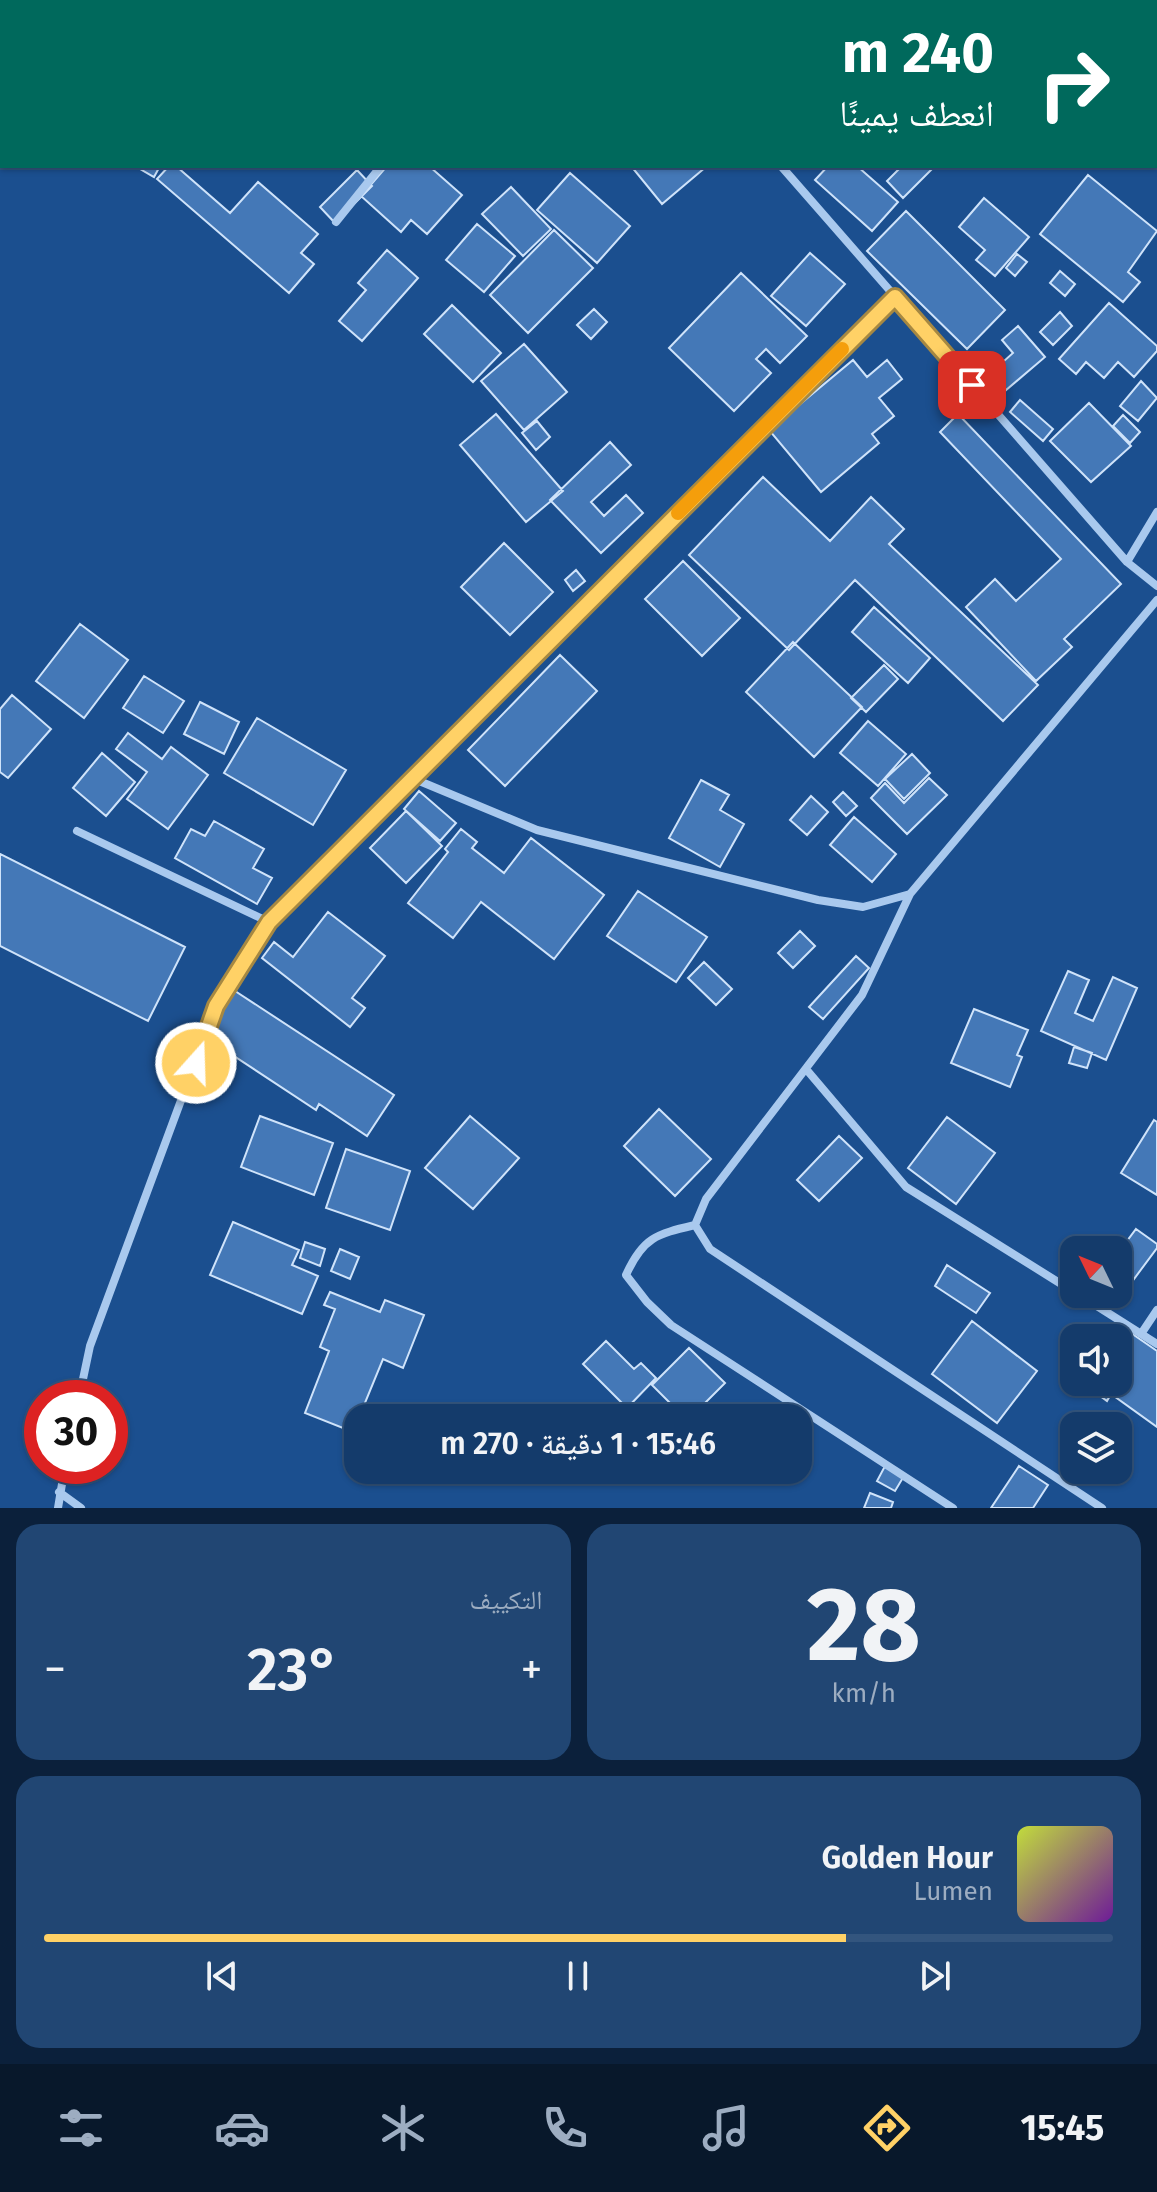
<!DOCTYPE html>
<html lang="ar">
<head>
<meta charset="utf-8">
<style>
  body { margin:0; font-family:"Fira Sans","Noto Naskh Arabic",sans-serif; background:#214673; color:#f1f3f6; direction:rtl; height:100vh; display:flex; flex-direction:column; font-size:30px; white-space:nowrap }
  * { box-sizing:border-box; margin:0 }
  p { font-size:26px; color:#9dadc1 }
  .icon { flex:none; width:44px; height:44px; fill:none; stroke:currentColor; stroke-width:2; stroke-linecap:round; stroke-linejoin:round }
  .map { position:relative; height:1508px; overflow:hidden; direction:ltr }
  .drawer { display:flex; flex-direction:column; gap:16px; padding:16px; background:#0b203b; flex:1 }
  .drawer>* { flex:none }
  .hud { position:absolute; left:0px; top:0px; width:1158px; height:168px; box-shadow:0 2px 6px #0004,0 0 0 2px #33557e; direction:rtl; background:#00695c; color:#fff; overflow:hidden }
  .needle { width:52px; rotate:313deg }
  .fabs { position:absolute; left:1060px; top:1236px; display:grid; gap:16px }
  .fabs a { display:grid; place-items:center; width:72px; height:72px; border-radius:16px; background:#143b6b; box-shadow:0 2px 6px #0004,0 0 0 2px #33557e; font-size:40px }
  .speed { position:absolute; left:24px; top:1380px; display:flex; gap:16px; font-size:40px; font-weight:700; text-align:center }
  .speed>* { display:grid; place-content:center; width:104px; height:104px; border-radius:50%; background:#143b6b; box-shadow:0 2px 6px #0004,0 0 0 2px #33557e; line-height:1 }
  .speed .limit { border:12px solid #d22; background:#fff; color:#111 }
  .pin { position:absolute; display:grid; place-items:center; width:68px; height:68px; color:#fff; margin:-34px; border-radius:16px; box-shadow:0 4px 12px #0006 }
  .me { position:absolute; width:88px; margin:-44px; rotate:20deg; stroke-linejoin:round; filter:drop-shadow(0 0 6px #0008) }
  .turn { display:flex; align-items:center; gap:28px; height:168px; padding:0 32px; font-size:36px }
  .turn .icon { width:104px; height:104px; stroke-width:2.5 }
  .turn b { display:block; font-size:56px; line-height:68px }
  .big { font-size:60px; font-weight:600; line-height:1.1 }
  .drawer .widget { flex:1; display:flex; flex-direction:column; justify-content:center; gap:12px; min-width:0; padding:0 28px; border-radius:24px; background:#214673 }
  .drawer .dial { align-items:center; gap:0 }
  .dial b { font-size:104px; line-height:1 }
  .song { display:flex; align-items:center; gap:24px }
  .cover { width:96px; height:96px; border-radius:12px; background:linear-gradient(135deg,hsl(70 70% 55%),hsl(280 70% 35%)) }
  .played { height:8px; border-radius:4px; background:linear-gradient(90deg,#ffd166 75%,#33557e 75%) }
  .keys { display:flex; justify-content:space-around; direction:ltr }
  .heat { display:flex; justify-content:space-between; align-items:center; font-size:44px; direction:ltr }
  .drawer .tiles { flex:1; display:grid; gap:16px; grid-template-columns:1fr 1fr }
  .widget:last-child { grid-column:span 2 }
  .trip { position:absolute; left:344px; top:1404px; width:468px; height:80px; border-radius:24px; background:#143b6b; box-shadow:0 2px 6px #0004,0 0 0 2px #33557e; font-weight:600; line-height:80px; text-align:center; direction:rtl }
  .tab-bar { display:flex; height:128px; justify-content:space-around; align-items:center; background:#08182b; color:#9dadc1 }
  .tab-bar .icon { width:56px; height:56px }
  .tab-bar .active { color:#ffd166 }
  .tab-bar b { font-size:36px; color:#f1f3f6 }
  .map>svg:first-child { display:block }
  .building { fill:#4478b7; stroke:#cfe3fa; stroke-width:2 }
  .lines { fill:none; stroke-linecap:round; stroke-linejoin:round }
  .minor { stroke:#a9c9ee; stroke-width:8 }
  .route-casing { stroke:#a68842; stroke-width:20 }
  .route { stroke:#ffd166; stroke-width:14 }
  .slow { stroke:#f59e0b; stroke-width:14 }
</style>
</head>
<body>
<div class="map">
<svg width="1157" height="1508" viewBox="0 0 1157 1508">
  <rect width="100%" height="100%" fill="#1b4f8f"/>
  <path class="building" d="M0 0H44L2 2 0 63Z
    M281 0H385L279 2Z
    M549 0H597L600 2H548Z
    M681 0H864L862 2Z
    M135 166H160L154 177Z
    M169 166H176L230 213 258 182 318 234 301 253 314 264 289 293 157 179Z
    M387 166H429L462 195 427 234 411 220 401 232 361 196Z
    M631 166H707L662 204Z
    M828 166H857L898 202 872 231 815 180Z
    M902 166H935L903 198 887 181Z
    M357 170 372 186 335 223 320 207Z
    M570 173 630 226 597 263 537 210Z
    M1088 175 1157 231 1128 272 1140 282 1123 302 1040 234Z
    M511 187 551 229 523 256 482 214Z
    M984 198 1029 237 995 276 976 260 985 250 959 227Z
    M906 211 1005 310 967 349 867 251Z
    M477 224 515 256 484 292 446 260Z
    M554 230 593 268 528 333 490 295Z
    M387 250 418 278 362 341 339 321 366 290 358 283Z
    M810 253 845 284 806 326 771 296Z
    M1017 254 1027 262 1015 276 1006 268Z
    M1060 271 1075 284 1065 296 1050 283Z
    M741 273 807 336 780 363 766 349 756 359 771 373 734 411 669 348Z
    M1109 303 1157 346V351L1134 377 1118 362 1104 378 1086 362 1076 374 1059 359Z
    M452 305 501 353 473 382 424 334Z
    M594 309 607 322 591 339 577 325Z
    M1060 312 1072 326 1053 345 1040 332Z
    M1018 326 1045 357 999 396 984 379 1013 353 1002 340Z
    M524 344 567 392 524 430 481 381Z
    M853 360 867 377 887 360 902 379 879 398 894 416 872 434 879 443 821 492 769 430Z
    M1141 381 1157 398 1138 421 1120 406Z
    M1020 400 1053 429 1043 441 1010 412Z
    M1089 403 1131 446 1091 482 1050 441Z
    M496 414 563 491 526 522 460 445Z
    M958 414 1121 584 1064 639 1072 647 1036 681 966 607 995 579 1016 601 1061 559 940 432Z
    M1123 415 1140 432 1130 443 1113 426Z
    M537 421 550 437 536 450 522 433Z
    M610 442 631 465 591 502 604 516 626 495 643 513 601 553 550 500Z
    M763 477 830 541 871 497 904 529 889 544 1038 685 1003 721 855 580 789 650 689 555Z
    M504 543 553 592 510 635 461 587Z
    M683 561 740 618 702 656 645 599Z
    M576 570 585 581 573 591 565 580Z
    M874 607 930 658 908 683 852 632Z
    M80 624 128 660 84 718 36 681Z
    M793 642 862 707 814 757 746 692Z
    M560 655 597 691 505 786 468 750Z
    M884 665 898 679 866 712 851 698Z
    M144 676 184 701 163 733 123 708Z
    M12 695 51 729 8 778 0 772V709Z
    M200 702 239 722 224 754 184 734Z
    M257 718 346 770 313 825 224 773Z
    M868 721 906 754 878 786 840 753Z
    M128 733 162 759 171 747 208 775 168 829 127 799 147 772 116 749Z
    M102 753 135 782 106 816 73 788Z
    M912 754 930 773 904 799 885 779Z
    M929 778 947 795 907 834 871 798 885 783 904 803Z
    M701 780 729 795 720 810 744 824 720 867 669 838Z
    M419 791 456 823 440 841 404 809Z
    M843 792 857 806 846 816 833 802Z
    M811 796 828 812 807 835 790 820Z
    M406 811 442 846 406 883 370 848Z
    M854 817 896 854 872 882 830 845Z
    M214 821 264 849 253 868 272 878 257 904 175 858 191 829 205 836Z
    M461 829 477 842 472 848 504 873 531 838 604 895 554 959 481 902 453 938 408 903 448 852 445 849Z
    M0 854 185 947 148 1021 0 946Z
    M638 891 707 937 676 982 607 936Z
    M328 912 385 956 352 998 365 1008 350 1027 262 958 274 942 293 957Z
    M800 931 815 946 793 968 778 953Z
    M856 956 869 968 823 1019 809 1007Z
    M704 962 732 989 716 1005 688 978Z
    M1068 971 1089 980 1075 1013 1093 1021 1113 977 1137 988 1106 1060 1041 1031Z
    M232 989 394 1095 367 1136 319 1104 316 1110 202 1035Z
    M974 1009 1028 1030 1017 1055 1022 1057 1010 1087 951 1063Z
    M1074 1047 1092 1053 1087 1068 1069 1063Z
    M659 1109 711 1159 675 1196 624 1146Z
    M260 1116 333 1143 314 1195 241 1167Z
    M470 1116 519 1158 473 1209 425 1168Z
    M947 1117 995 1153 956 1204 908 1168Z
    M1154 1120 1157 1122V1195L1121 1173Z
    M839 1136 862 1158 819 1201 797 1180Z
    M346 1149 410 1171 390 1230 326 1208Z
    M233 1222 299 1250 292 1265 318 1276 302 1314 210 1275Z
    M1136 1229 1157 1244V1248L1114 1306 1097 1294H1118V1253Z
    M305 1242 325 1249 320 1266 300 1258Z
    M340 1249 359 1257 350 1279 331 1271Z
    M947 1265 990 1293 976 1313 935 1286Z
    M330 1292 380 1312 385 1300 424 1315 403 1368 383 1359 353 1432 305 1413 329 1351 320 1347 335 1309 324 1305Z
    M972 1321 1037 1371 997 1423 932 1374Z
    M1128 1331 1157 1351V1427L1111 1394 1107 1401 1089 1388 1093 1382H1118V1346Z
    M606 1341 634 1369 641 1363 656 1378 627 1408 583 1364Z
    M689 1348 725 1383 690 1418H685L652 1385Z
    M885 1466 904 1476 895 1491 877 1481Z
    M1019 1466 1048 1485 1033 1508H991Z
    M870 1493 893 1502 891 1508H864Z"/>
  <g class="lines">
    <path class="minor" d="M628 0 630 2
      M510 2 512 0
      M781 166 1127 562 1157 586
      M336 222 381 166
      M1127 562 1157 512
      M412 778 895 297
      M77 831 269 922
      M910 894 862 995 706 1199 695 1225 710 1249 1102 1508
      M806 1069 906 1187 1074 1292
      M695 1225C657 1234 643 1237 626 1275L647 1302 671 1325 953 1508
      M1078 1294 1157 1344
      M1141 1334 1157 1310
      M79 1398 90 1346 216 1006 269 922 412 778 537 830 818 900 863 907 910 894 1157 600
      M59 1492 81 1508
      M58 1508 65 1466"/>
  </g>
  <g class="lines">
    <defs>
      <path id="route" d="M196 1063 216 1006 269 922 895 297 972 385"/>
    </defs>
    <use href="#route" class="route-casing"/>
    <use href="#route" class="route"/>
    <path class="slow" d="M678 513 842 349"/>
  </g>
</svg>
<div class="fabs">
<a><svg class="needle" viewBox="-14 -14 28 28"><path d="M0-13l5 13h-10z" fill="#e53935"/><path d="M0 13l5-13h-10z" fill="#9dadc1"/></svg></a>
<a><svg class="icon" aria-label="sound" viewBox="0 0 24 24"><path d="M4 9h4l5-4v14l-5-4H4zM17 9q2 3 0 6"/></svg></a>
<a><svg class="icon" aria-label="layers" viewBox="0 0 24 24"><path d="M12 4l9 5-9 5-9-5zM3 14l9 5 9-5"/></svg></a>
</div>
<div class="speed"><div class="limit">30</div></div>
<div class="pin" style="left:972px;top:385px;background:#d93025"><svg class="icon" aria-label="arrive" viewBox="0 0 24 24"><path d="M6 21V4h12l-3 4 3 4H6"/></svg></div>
<svg class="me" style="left:196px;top:1063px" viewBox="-20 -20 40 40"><circle r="17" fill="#ffd166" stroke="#fff" stroke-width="3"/><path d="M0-11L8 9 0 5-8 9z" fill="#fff"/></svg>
<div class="trip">15:46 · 1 دقيقة · 270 m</div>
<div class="hud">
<div class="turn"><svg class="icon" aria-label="right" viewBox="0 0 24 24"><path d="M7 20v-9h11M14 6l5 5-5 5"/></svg><div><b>240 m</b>انعطف يمينًا</div></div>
</div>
</div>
<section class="drawer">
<div class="tiles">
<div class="widget dial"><b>28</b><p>km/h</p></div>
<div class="widget"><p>التكييف</p>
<div class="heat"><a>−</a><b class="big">23°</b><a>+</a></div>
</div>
<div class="widget">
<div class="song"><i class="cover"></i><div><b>Golden Hour</b><p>Lumen</p></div></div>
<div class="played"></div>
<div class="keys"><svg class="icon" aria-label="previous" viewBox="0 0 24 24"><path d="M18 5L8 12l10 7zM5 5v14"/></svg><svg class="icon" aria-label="pause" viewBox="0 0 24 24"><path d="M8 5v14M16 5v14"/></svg><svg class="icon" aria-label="next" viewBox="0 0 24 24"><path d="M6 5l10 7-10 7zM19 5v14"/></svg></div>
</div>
</div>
</section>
<nav class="tab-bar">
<b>15:45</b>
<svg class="icon active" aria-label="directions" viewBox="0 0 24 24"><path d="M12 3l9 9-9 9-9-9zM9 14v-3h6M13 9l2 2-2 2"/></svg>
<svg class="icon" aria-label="music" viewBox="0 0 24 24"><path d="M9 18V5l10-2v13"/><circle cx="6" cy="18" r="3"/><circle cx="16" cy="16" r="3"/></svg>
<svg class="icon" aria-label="phone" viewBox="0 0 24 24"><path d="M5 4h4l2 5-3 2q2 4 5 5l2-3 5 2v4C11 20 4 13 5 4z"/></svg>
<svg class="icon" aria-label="climate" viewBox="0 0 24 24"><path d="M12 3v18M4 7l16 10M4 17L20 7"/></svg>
<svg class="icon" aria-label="car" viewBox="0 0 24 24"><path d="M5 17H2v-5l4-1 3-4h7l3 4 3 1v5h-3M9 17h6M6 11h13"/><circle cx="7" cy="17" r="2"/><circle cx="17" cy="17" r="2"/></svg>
<svg class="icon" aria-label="filters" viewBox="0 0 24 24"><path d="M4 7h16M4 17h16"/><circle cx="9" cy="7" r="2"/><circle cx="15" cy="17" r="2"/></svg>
</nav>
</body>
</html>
